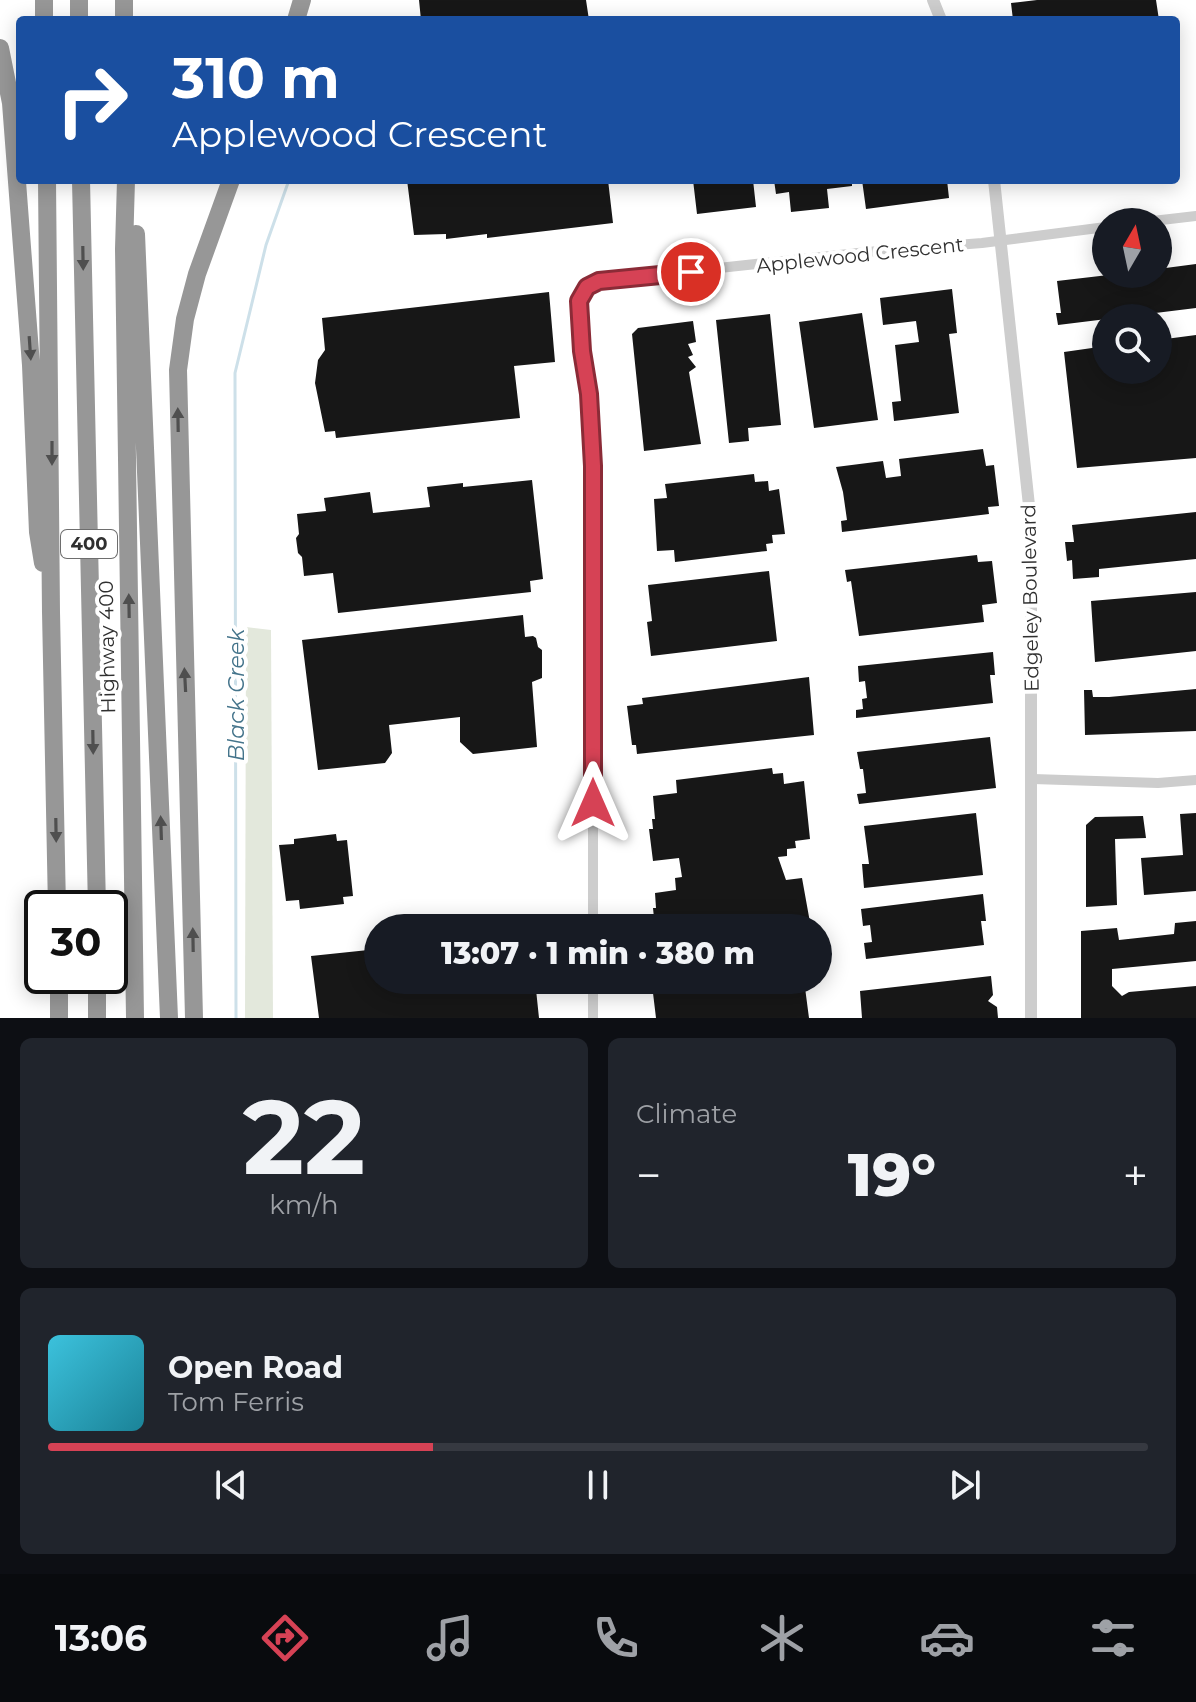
<!DOCTYPE html>
<html lang="en">
<head>
<meta charset="utf-8">
<style>
  body { margin:0; font-family:Montserrat,sans-serif; background:#20242c; color:#f1f3f6; height:100vh; display:flex; flex-direction:column; font-size:30px; white-space:nowrap }
  * { box-sizing:border-box; margin:0 }
  p { font-size:26px; color:#9ea1a6 }
  .icon { flex:none; width:44px; height:44px; fill:none; stroke:currentColor; stroke-width:2; stroke-linecap:round; stroke-linejoin:round }
  .map { position:relative; height:1018px; overflow:hidden }
  .drawer { display:flex; flex-direction:column; gap:20px; padding:20px; background:#0d0f14; flex:1 }
  .drawer>* { flex:none }
  .hud { position:absolute; left:16px; top:16px; width:1164px; height:168px; border-radius:8px; box-shadow:0 4px 20px #0003; background:#1a4fa0; color:#fff; overflow:hidden }
  .needle { width:52px; rotate:9deg }
  .fabs { position:absolute; left:1092px; top:208px; display:grid; gap:16px }
  .fabs a { display:grid; place-items:center; width:80px; height:80px; border-radius:50%; background:#171b24; box-shadow:0 4px 20px #0003; font-size:40px }
  .speed { position:absolute; left:24px; top:890px; display:flex; gap:16px; font-size:40px; font-weight:700; text-align:center }
  .speed>* { display:grid; place-content:center; width:104px; height:104px; border-radius:50%; background:#171b24; box-shadow:0 4px 20px #0003; line-height:1 }
  .speed .limit { border:4px solid #111; border-radius:12px; background:#fff; color:#111 }
  .pin { position:absolute; display:grid; place-items:center; width:68px; height:68px; color:#fff; margin:-34px; border:4px solid #fff; border-radius:50%; box-shadow:0 2px 8px #0007 }
  .me { position:absolute; width:88px; margin:-44px; rotate:0deg; stroke-linejoin:round; filter:drop-shadow(0 0 6px #0008) }
  .turn { display:flex; align-items:center; gap:28px; height:168px; padding:0 24px; font-size:36px }
  .turn .icon { width:104px; height:104px; stroke-width:2.5 }
  .turn b { display:block; font-size:56px; line-height:68px }
  .big { font-size:60px; font-weight:800; line-height:1.1 }
  .drawer .card { flex:1; display:flex; flex-direction:column; justify-content:center; gap:12px; min-width:0; padding:0 28px; border-radius:12px; background:#20242c }
  .drawer .dial { align-items:center; gap:0 }
  .dial b { font-size:104px; line-height:1 }
  .song { display:flex; align-items:center; gap:24px }
  .cover { width:96px; height:96px; border-radius:12px; background:linear-gradient(135deg,hsl(190 70% 55%),hsl(190 70% 35%)) }
  .played { height:8px; border-radius:4px; background:linear-gradient(90deg,#d64255 35%,#363941 35%) }
  .keys { display:flex; justify-content:space-around; direction:ltr }
  .heat { display:flex; justify-content:space-between; align-items:center; font-size:44px; direction:ltr }
  .drawer .tiles { flex:1; display:grid; gap:20px; grid-template-columns:1fr 1fr }
  .card:last-child { grid-column:span 2 }
  .trip { position:absolute; left:364px; top:914px; width:468px; height:80px; border-radius:40px; background:#171b24; box-shadow:0 4px 20px #0003; font-weight:800; line-height:80px; text-align:center }
  .dock { display:flex; height:128px; justify-content:space-around; align-items:center; background:#090b0e; color:#9ea1a6 }
  .dock .icon { width:56px; height:56px }
  .dock .on { color:#d64255 }
  .dock b { font-size:36px; color:#f1f3f6 }
  .map>svg:first-child { display:block }
  .green { fill:#e3e8dc }
  .lines { fill:none; stroke-linecap:round; stroke-linejoin:round }
  .stream { stroke:#cde0e9; stroke-width:3 }
  .building { fill:#171717 }
  .minor { stroke:#cdcdcd; stroke-width:10 }
  .tertiary { stroke:#cdcdcd; stroke-width:12 }
  .motorway { stroke:#979797; stroke-width:18 }
  .oneway { fill:#4f4f4f }
  .route-casing { stroke:#8b2b37; stroke-width:20 }
  .route { stroke:#d64255; stroke-width:14 }
  .labels { text-anchor:middle; stroke-width:8; stroke-linejoin:round; paint-order:stroke }
  .shield { fill:#fff; stroke:#6e6e6e; stroke-width:2 }
  .shield-label { font-size:18px; font-weight:bold; fill:#303030 }
  .street-label { font-size:20px; fill:#303030; stroke:#fff }
  .water-label { font-size:22px; font-style:italic; fill:#44748b; stroke:#fff }
</style>
</head>
<body>
<div class="map">
<svg width="1196" height="1018" viewBox="0 0 1196 1018">
  <rect width="100%" height="100%" fill="#fff"/>
  <path class="green" d="M246 627 271 630 273 1018H245Z"/>
  <g class="lines">
    <path class="stream" d="M236 1018 235 373 266 245 289 180"/>
  </g>
  <path class="building" d="M419 0H586L589 20H421Z
    M1037 0H1156L1159 20H1013L1011 3Z
    M407 180H608L613 223 487 238V234L446 239V234L414 235Z
    M693 180H753L756 207 697 214Z
    M774 180H852V186L827 189 829 208 791 212 789 192 776 194Z
    M862 180H947L949 198 866 209Z
    M1196 264V308L1058 325 1056 313H1061L1057 281 1117 274H1158V269Z
    M952 289 957 333 949 334 959 413 894 421 892 402 901 401 895 345 919 342 916 321 883 325 880 298Z
    M549 292 555 362 514 366 520 418 336 438 335 431 325 432 315 383 318 360 325 350 322 318Z
    M862 313 878 420 814 428 799 322Z
    M770 314 781 425 748 428 749 441 729 443 716 320Z
    M693 321 696 342 688 344 693 355 688 357 696 367 689 372 701 444 644 451 632 334 638 328Z
    M1196 335V458L1077 468 1064 352 1106 346V370H1158V340Z
    M983 449 986 466 994 465 999 506 988 507 989 514 842 532 841 521 847 520 843 492 836 467 883 461 886 478 901 476 899 459Z
    M754 474 755 482 768 481 769 491 779 489 785 534 772 535 773 543 766 544 767 551 675 562 674 550 657 551 654 499 667 498 665 484Z
    M532 480 543 579 530 581 531 592 338 613 333 573 304 576 302 557 298 553 296 538 299 534 297 514 326 511 324 498 370 492 373 513 430 507 427 487 463 483V487Z
    M1196 512V559L1099 569V577L1073 579 1072 560 1067 561 1065 542H1074L1072 525Z
    M977 555 978 562 992 561 997 603 982 605 984 622 859 636 851 581 847 582 845 570Z
    M769 571 777 641 651 656 647 622 652 621 648 585Z
    M1196 592V651L1095 662 1091 601Z
    M523 615 525 637 533 636 536 638 538 647 542 650V678L532 682 537 747 473 754 460 742V717L389 725 392 753 385 763 318 770 302 640Z
    M993 652 995 675H990L993 703 856 718V710L863 709 862 699 867 698 865 681 859 682 858 666Z
    M809 677 814 735 637 754 636 745H632L627 706 643 704 642 698Z
    M1196 689V731L1085 735 1084 690H1092L1093 697H1109Z
    M990 737 996 788 859 804 857 794 866 793 863 769H860L857 752Z
    M772 768 773 774 783 773 784 784 804 781 810 839 795 841 796 848 787 849V856L778 857 786 880 802 878 811 928H651L650 918H654L653 908H656L655 893 676 890 675 878 682 877 679 858 653 861 649 829H653L652 819H655L653 796 677 793 676 780Z
    M976 813 983 875 864 888 862 864H869L864 826Z
    M1196 813V891L1144 895 1141 858 1183 855 1180 814Z
    M1143 816 1146 838 1115 839 1117 905 1086 907V825L1095 817Z
    M336 834 337 841 347 840 353 896 343 897 344 904 300 909 299 900 286 901 279 845 294 844V839Z
    M983 894 986 921H981L984 945 866 959 864 943 872 942 870 925 863 926 861 909Z
    M1196 921V961L1112 969V986L1122 996 1129 992 1196 986V1018H1081V931L1117 928 1119 940 1174 934 1175 923Z
    M378 949V980H535L539 1018H319L311 956Z
    M991 976 993 995 988 1001 997 1007 998 1018H862L860 991Z
    M676 980H804L809 1018H656L653 993 677 990Z"/>
  <g class="lines">
    <path class="minor" d="M1144 222 1196 216
      M1033 779 1158 783 1196 780
      M593 928V559C591 504 596 448 589 393 586 365 573 331 579 302 582 291 589 286 599 281L867 252 982 243 1106 227
      M593 980V1018"/>
    <path class="tertiary" d="M933 0 941 20
      M994 180 1031 524V1018"/>
    <path class="motorway" d="M44 0V20
      M79 0V20
      M124 0V20
      M296 20 302 0
      M0 48 11 103 31 365 38 532 43 563
      M47 180 51 612 57 908
      M81 180 97 908
      M126 180 124 249 135 1018
      M136 234 169 1018
      M59 976V1018
      M97 976V1018
      M194 1018 178 370 185 319 197 274 231 180"/>
  </g>
  <defs><path id="oneway-solid" d="M-6-.8H1V-3.2L6.5 0L1 3.2V.8H-6Z" transform="scale(2)"/></defs>
  <g class="oneway">
    <use href="#oneway-solid" transform="translate(83 258) rotate(89)"/>
    <use href="#oneway-solid" transform="translate(30 348) rotate(86)"/>
    <use href="#oneway-solid" transform="translate(178 420) rotate(-91)"/>
    <use href="#oneway-solid" transform="translate(52 453) rotate(90)"/>
    <use href="#oneway-solid" transform="translate(129 606) rotate(-91)"/>
    <use href="#oneway-solid" transform="translate(185 680) rotate(-93)"/>
    <use href="#oneway-solid" transform="translate(93 742) rotate(89)"/>
    <use href="#oneway-solid" transform="translate(161 828) rotate(-92)"/>
    <use href="#oneway-solid" transform="translate(56 830) rotate(89)"/>
    <use href="#oneway-solid" transform="translate(193 940) rotate(-91)"/>
  </g>
  <g class="lines">
    <defs>
      <path id="route" d="M593 803V466L589 394 582 351 579 301 587 287 599 281 691 272"/>
    </defs>
    <use href="#route" class="route-casing"/>
    <use href="#route" class="route"/>
  </g>
  <g class="labels">
    <rect class="shield" x="61" y="530" width="56" height="28" rx="6"/>
    <g class="shield-label">
      <text x="89" y="550">400</text>
    </g>
    <g class="street-label">
      <text transform="translate(860 255) rotate(-6)" y="7">Applewood Crescent</text>
      <text transform="translate(1030 598) rotate(-91)" y="7">Edgeley Boulevard</text>
      <text transform="translate(107 647) rotate(-91)" y="7">Highway 400</text>
    </g>
    <g class="water-label">
      <text transform="translate(236 695) rotate(-90)" y="8">Black Creek</text>
    </g>
  </g>
</svg>
<div class="fabs">
<a><svg class="needle" viewBox="-14 -14 28 28"><path d="M0-13l5 13h-10z" fill="#e53935"/><path d="M0 13l5-13h-10z" fill="#9ea1a6"/></svg></a>
<a><svg class="icon" aria-label="search" viewBox="0 0 24 24"><circle cx="10" cy="10" r="6"/><path d="M15 15l6 6"/></svg></a>
</div>
<div class="speed"><div class="limit">30</div></div>
<div class="pin" style="left:691px;top:272px;background:#d93025"><svg class="icon" aria-label="arrive" viewBox="0 0 24 24"><path d="M6 21V4h12l-3 4 3 4H6"/></svg></div>
<svg class="me" style="left:593px;top:803px" viewBox="-20 -20 40 40"><path d="M0-17L14 15 0 8-14 15z" fill="#d64255" stroke="#fff" stroke-width="4"/></svg>
<div class="trip">13:07 · 1 min · 380 m</div>
<div class="hud">
<div class="turn"><svg class="icon" aria-label="right" viewBox="0 0 24 24"><path d="M7 20v-9h11M14 6l5 5-5 5"/></svg><div><b>310 m</b>Applewood Crescent</div></div>
</div>
</div>
<section class="drawer">
<div class="tiles">
<div class="card dial"><b>22</b><p>km/h</p></div>
<div class="card"><p>Climate</p>
<div class="heat"><a>−</a><b class="big">19°</b><a>+</a></div>
</div>
<div class="card">
<div class="song"><i class="cover"></i><div><b>Open Road</b><p>Tom Ferris</p></div></div>
<div class="played"></div>
<div class="keys"><svg class="icon" aria-label="previous" viewBox="0 0 24 24"><path d="M18 5L8 12l10 7zM5 5v14"/></svg><svg class="icon" aria-label="pause" viewBox="0 0 24 24"><path d="M8 5v14M16 5v14"/></svg><svg class="icon" aria-label="next" viewBox="0 0 24 24"><path d="M6 5l10 7-10 7zM19 5v14"/></svg></div>
</div>
</div>
</section>
<nav class="dock">
<b>13:06</b>
<svg class="icon on" aria-label="directions" viewBox="0 0 24 24"><path d="M12 3l9 9-9 9-9-9zM9 14v-3h6M13 9l2 2-2 2"/></svg>
<svg class="icon" aria-label="music" viewBox="0 0 24 24"><path d="M9 18V5l10-2v13"/><circle cx="6" cy="18" r="3"/><circle cx="16" cy="16" r="3"/></svg>
<svg class="icon" aria-label="phone" viewBox="0 0 24 24"><path d="M5 4h4l2 5-3 2q2 4 5 5l2-3 5 2v4C11 20 4 13 5 4z"/></svg>
<svg class="icon" aria-label="climate" viewBox="0 0 24 24"><path d="M12 3v18M4 7l16 10M4 17L20 7"/></svg>
<svg class="icon" aria-label="car" viewBox="0 0 24 24"><path d="M5 17H2v-5l4-1 3-4h7l3 4 3 1v5h-3M9 17h6M6 11h13"/><circle cx="7" cy="17" r="2"/><circle cx="17" cy="17" r="2"/></svg>
<svg class="icon" aria-label="filters" viewBox="0 0 24 24"><path d="M4 7h16M4 17h16"/><circle cx="9" cy="7" r="2"/><circle cx="15" cy="17" r="2"/></svg>
</nav>
</body>
</html>
